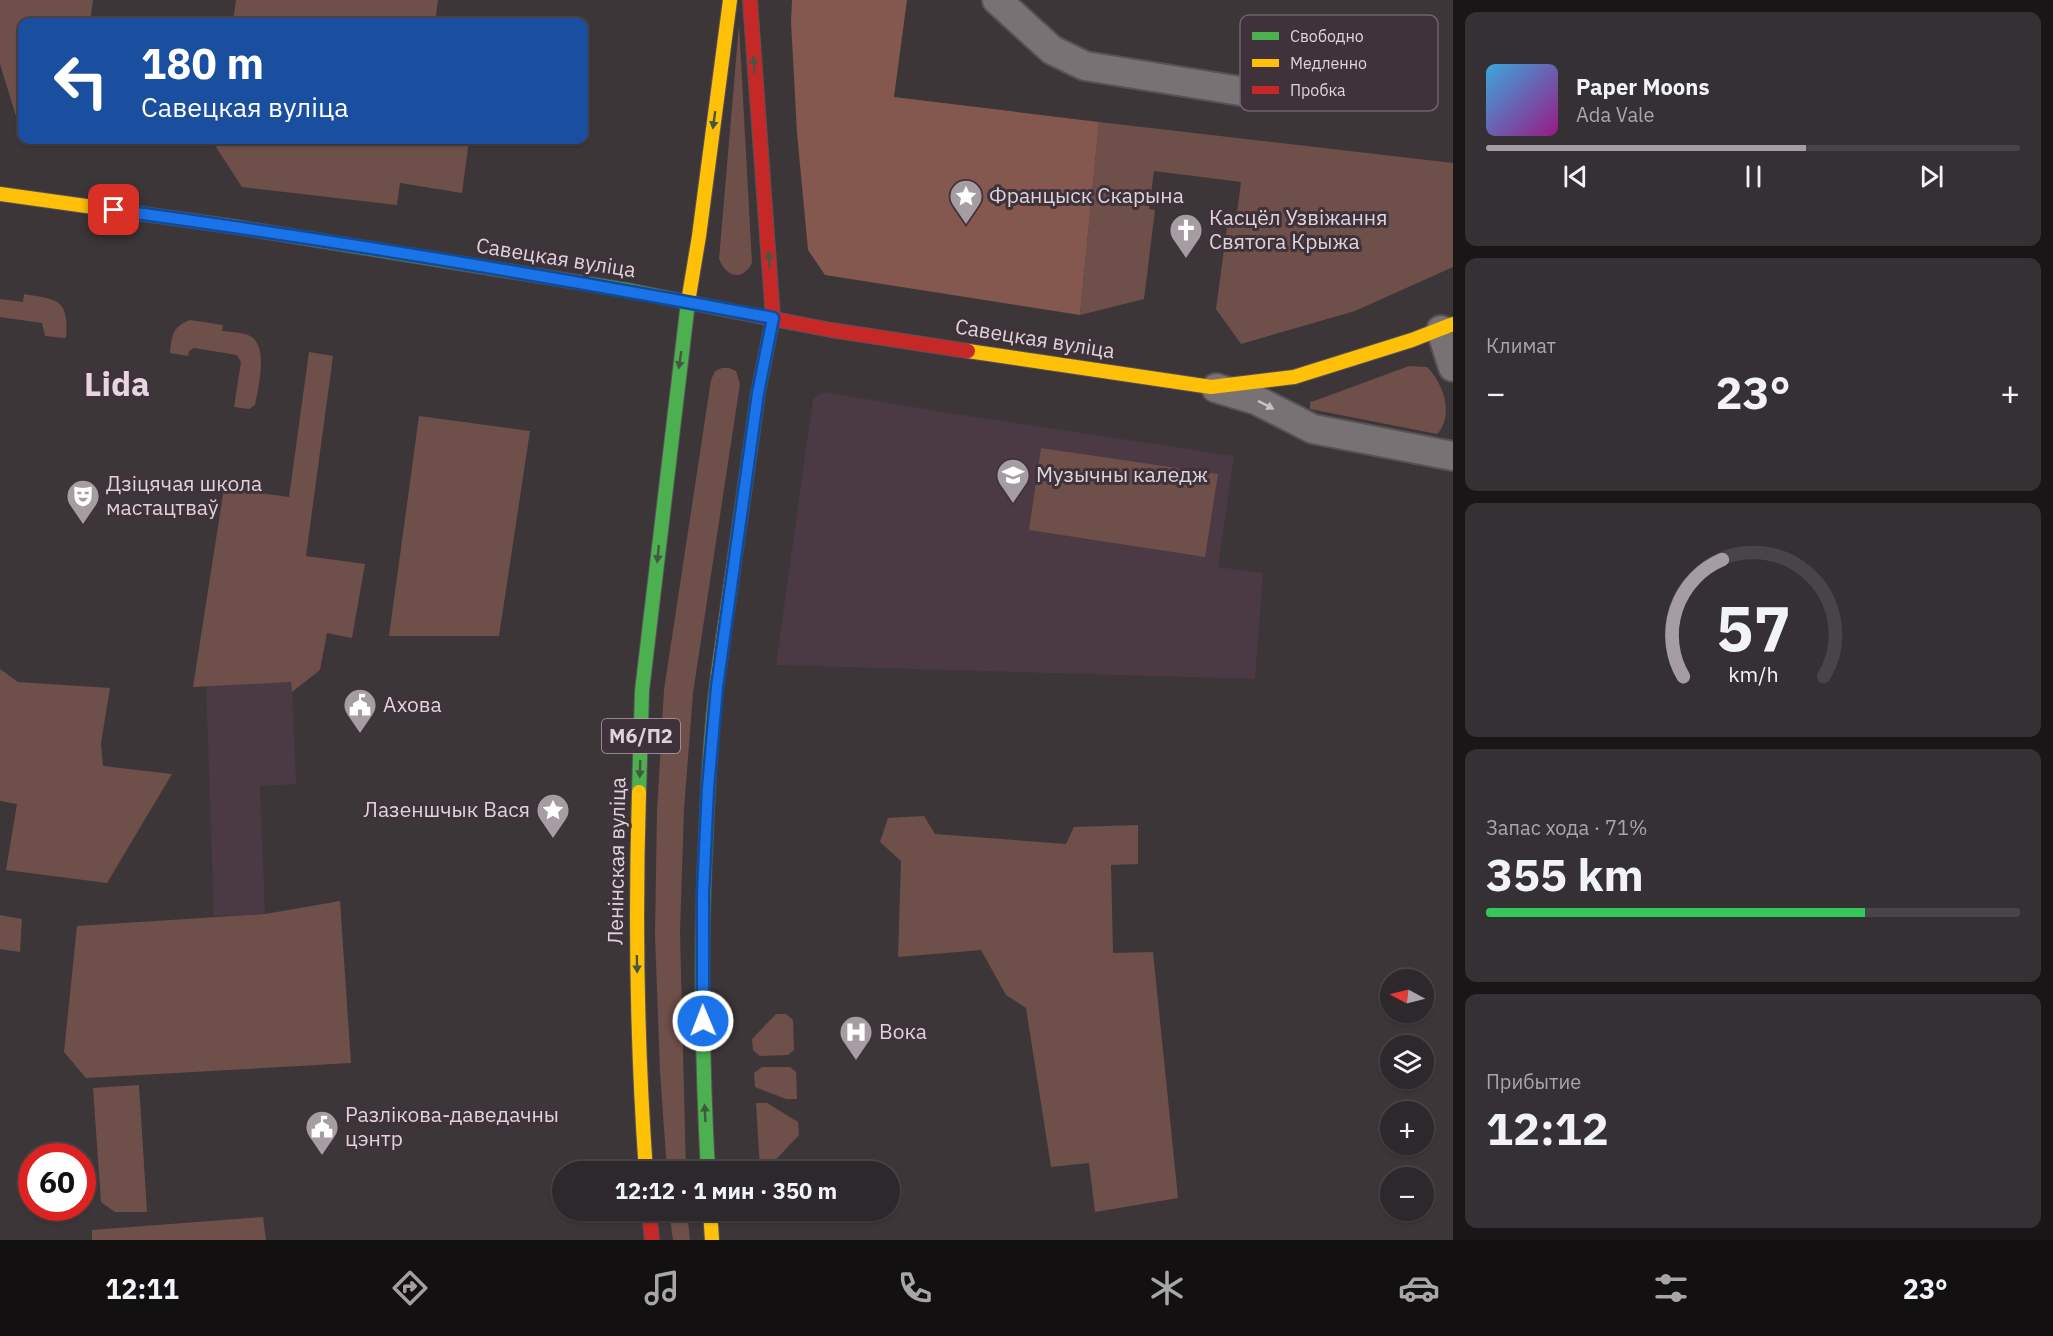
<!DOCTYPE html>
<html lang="ru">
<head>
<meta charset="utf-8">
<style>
  body { margin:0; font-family:"IBM Plex Sans",sans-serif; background:#353033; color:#f1f3f6; height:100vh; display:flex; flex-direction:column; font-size:22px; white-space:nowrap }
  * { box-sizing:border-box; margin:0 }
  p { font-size:20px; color:#a7a6a9 }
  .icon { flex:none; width:33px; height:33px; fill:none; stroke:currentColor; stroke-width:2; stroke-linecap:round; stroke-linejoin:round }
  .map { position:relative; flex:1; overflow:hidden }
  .panel { display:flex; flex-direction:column; gap:12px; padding:12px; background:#191618; width:600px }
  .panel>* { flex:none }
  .banner { position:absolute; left:18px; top:18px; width:570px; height:126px; border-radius:12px; box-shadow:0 2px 4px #0004,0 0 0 2px #484447; background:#1a4fa0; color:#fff; overflow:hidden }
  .needle { width:39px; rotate:277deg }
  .fabs { position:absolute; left:1380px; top:969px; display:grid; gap:12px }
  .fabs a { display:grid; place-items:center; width:54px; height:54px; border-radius:50%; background:#2d282b; box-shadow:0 2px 4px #0004,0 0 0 2px #484447; font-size:30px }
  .speed { position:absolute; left:18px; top:1143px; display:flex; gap:12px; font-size:30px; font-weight:700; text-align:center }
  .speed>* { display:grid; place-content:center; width:78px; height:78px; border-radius:50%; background:#2d282b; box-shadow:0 2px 4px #0004,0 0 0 2px #484447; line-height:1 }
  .speed .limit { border:9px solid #d22; background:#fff; color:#111 }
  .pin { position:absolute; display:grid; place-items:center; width:51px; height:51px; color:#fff; margin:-26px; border-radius:12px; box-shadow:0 3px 9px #0006 }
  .me { position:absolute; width:66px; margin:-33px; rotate:359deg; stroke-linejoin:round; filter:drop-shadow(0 0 4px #0008) }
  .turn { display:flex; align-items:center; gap:21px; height:126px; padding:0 24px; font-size:27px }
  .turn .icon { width:78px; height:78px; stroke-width:2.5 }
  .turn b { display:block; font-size:42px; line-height:51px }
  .big { font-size:45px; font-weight:700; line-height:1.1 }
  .panel .widget { flex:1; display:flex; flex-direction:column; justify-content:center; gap:9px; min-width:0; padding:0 21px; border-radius:12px; background:#353033 }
  .panel .dial { align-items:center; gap:0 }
  .dial svg { height:156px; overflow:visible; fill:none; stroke:#484447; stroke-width:7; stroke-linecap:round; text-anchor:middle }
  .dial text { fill:#f1f3f6; stroke:none }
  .song { display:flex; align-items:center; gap:18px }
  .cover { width:72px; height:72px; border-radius:9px; background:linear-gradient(135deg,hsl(200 70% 55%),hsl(310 70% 35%)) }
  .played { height:6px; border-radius:3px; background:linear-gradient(90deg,#a59da1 60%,#484447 60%) }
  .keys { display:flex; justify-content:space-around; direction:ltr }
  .heat { display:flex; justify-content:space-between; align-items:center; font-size:33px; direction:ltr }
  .charge { height:9px; border-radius:4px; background:linear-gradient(90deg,#34c759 71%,#484447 0) }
  .trip { position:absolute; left:552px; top:1161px; width:348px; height:60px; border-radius:30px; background:#2d282b; box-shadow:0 2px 4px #0004,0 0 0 2px #484447; font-weight:700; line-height:60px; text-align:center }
  .dock { display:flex; height:96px; justify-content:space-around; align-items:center; background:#121011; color:#a7a6a9 }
  .dock .icon { width:42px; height:42px }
  .dock .current { color:#a59da1 }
  .dock b { font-size:27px; color:#f1f3f6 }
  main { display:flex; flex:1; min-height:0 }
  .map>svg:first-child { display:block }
  .built { fill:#4b3943 }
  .green { fill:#6f4f4a }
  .forest { fill:#84574f }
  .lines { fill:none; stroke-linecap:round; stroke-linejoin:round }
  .street-casing { stroke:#585255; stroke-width:32 }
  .fast-casing { stroke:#585255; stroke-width:16 }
  .slow-casing { stroke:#585255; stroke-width:16 }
  .jam-casing { stroke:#585255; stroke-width:16 }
  .street { stroke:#787275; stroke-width:28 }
  .fast { stroke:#4caf50; stroke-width:14 }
  .slow { stroke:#ffc107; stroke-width:14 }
  .jam { stroke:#c62828; stroke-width:14 }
  .oneway { fill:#445841 }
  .oneway2 { fill:#c9c0c5 }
  .route-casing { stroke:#114b97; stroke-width:15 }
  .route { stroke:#1a73e8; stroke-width:10 }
  .labels { text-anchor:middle; stroke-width:6; stroke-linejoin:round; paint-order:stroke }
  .shield { fill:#40323a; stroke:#aea3a9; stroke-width:1.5 }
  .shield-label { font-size:20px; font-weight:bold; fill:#ddd4d9 }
  .poi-label { font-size:21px; fill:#ddd4d9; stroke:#40323a; text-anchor:start }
  .street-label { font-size:21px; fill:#ddd4d9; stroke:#40323a }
  .town-label { font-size:33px; font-weight:bold; fill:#e7d6e0; stroke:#40323a }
  .key { fill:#40323a; stroke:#6f636a; stroke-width:1.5 }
  .key-label { font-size:16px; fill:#ddd4d9 }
</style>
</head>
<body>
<main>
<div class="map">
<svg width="1453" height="1240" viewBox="0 0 1453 1240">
  <rect width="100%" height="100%" fill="#3c3639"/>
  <path class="built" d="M824 392 949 413 1234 456 1218 567 1263 573 1255 679 776 665 813 399Z
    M292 682 296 784 260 786 265 914 214 916 206 685Z"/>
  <path class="green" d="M0 0H93L90 22H22V127L19 126 0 64Z
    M236 0H438L435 22H233Z
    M739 25 752 263C742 282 726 277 719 259Z
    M1099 122 1453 163V267L1355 311 1241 344 1216 309 1228 220 1236 221 1241 182 1154 171 1149 209 1155 210 1144 299 1080 315Z
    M215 140H469L462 193 400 183 397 205 242 187 214 144Z
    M24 294C58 300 69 298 66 338L45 336 42 323 0 317V299L23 302Z
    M190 320 223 325 222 331C230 332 243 332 250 336 269 346 258 388 255 405L249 409 234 407 241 362 237 355 194 348 189 351 188 356 170 353C172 336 172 327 190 320Z
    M309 352 333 356 306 556 365 564 352 638 327 633 320 670 292 692 291 682 193 687 224 488 289 497Z
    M1409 366 1427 367C1446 386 1453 418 1437 434L1310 409V402L1314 401Z
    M722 368H729L736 371 740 384 693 693 684 809 680 932 686 1171H667L660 1071 655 935 657 811 664 690 711 380 715 371Z
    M419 416 530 431 499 636H389Z
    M1041 448 1218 474 1205 557 1029 530Z
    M0 669 18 682 110 688 101 743 103 766 172 774 107 883 6 870 17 804 0 801Z
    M924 816 935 834 1066 844 1074 827 1138 825V864L1111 865 1113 953 1153 952 1178 1198 1095 1212 1089 1163 1051 1167 1026 1008 1006 995 981 950 898 957 901 861 880 842 888 818Z
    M340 901 351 1063 86 1078 64 1052 77 926 265 914Z
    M0 915 22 919 20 952 0 949Z
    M776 1014H786L793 1020 794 1050 788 1055 760 1056 753 1050 752 1039Z
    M762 1067H790L796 1072 797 1099H786L755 1087 754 1073Z
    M139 1085 147 1212H115L101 1202 93 1088Z
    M756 1103H767L798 1122 799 1135 767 1169 760 1170Z
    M669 1211H687L690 1240H673Z
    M263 1217 266 1240H92V1230Z"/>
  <path class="forest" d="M792 0H907L894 97 1099 122 1080 315 825 275 808 250 797 133 791 22Z"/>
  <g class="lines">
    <defs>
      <path id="street" d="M997 0 1052 50 1085 66 1259 94
        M1441 330 1453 367
        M1216 388 1256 400 1313 429 1453 456"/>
      <path id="fast" d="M236 227 632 291 727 310
        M751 444 758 393 773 318
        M639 792 642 691 688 302
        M708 1172C702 1059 700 947 706 835 708 782 711 728 718 675"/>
      <path id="slow" d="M0 194 236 227
        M688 302 699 236 730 0
        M968 351 1211 387 1294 377 1412 340 1453 324
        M718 675 751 444
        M639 792C635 919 637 1046 646 1172
        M710 1210 712 1240"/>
      <path id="jam" d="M750 0 773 318
        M727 310 831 330 968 351
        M649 1210 652 1240"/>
    </defs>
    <use href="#street" class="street-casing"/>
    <use href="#fast" class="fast-casing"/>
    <use href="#slow" class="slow-casing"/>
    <use href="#jam" class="jam-casing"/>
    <use href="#street" class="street"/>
    <use href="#fast" class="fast"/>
    <use href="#slow" class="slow"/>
    <use href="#jam" class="jam"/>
  </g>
  <defs><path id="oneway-solid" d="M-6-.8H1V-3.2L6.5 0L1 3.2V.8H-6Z" transform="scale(1.5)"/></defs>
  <g class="oneway">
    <use href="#oneway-solid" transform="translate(754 65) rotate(-94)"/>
    <use href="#oneway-solid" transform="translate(714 120) rotate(98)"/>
    <use href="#oneway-solid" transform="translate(769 260) rotate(-94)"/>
    <use href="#oneway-solid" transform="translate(680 360) rotate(98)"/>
    <use href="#oneway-solid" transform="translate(658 554) rotate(96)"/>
    <use href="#oneway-solid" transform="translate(640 769) rotate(92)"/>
    <use href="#oneway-solid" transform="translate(637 964) rotate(89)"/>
    <use href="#oneway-solid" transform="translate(705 1113) rotate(-93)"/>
  </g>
  <use class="oneway2" href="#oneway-solid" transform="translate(1266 405) rotate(27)"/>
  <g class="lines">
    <defs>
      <path id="route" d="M114 210C335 240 554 277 773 318L758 393 717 687 708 788 703 893V1021"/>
    </defs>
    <use href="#route" class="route-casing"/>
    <use href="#route" class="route"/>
  </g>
  <defs>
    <symbol id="sight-pin" viewBox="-11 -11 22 30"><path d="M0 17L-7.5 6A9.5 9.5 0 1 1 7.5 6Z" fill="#a59da1" stroke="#40323a"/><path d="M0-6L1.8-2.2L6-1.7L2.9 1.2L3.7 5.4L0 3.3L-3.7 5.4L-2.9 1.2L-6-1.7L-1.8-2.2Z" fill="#fff"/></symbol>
    <symbol id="church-pin" viewBox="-11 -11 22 30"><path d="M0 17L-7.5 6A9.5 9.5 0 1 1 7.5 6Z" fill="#a59da1" stroke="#40323a"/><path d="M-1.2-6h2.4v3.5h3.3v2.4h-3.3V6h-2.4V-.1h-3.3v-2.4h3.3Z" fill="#fff"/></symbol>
    <symbol id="university-pin" viewBox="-11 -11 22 30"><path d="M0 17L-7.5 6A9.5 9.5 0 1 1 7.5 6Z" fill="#a59da1" stroke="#40323a"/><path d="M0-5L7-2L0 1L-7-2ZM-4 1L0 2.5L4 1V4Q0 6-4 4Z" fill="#fff"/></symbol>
    <symbol id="theatre-pin" viewBox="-11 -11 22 30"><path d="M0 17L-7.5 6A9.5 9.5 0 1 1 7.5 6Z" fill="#a59da1" stroke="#40323a"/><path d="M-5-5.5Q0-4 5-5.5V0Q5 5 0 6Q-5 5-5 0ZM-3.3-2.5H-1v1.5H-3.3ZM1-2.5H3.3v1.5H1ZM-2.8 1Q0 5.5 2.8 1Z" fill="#fff"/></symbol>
    <symbol id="civic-pin" viewBox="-11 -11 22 30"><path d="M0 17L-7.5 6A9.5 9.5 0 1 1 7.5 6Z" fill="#a59da1" stroke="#40323a"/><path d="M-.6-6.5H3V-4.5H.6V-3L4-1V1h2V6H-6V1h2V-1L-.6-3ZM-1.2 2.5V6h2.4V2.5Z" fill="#fff"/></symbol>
    <symbol id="hospital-pin" viewBox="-11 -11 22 30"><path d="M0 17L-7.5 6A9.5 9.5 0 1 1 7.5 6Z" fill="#a59da1" stroke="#40323a"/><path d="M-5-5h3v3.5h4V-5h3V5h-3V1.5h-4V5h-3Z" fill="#fff"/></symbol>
  </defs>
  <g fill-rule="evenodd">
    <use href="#sight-pin" x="947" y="177" width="38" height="52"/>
    <use href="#church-pin" x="1167" y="211" width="38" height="52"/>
    <use href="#university-pin" x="994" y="456" width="38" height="52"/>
    <use href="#theatre-pin" x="64" y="477" width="38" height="52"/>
    <use href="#civic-pin" x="341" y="686" width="38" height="52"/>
    <use href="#sight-pin" x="534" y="791" width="38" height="52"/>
    <use href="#hospital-pin" x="837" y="1013" width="38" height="52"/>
    <use href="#civic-pin" x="303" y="1108" width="38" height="52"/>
  </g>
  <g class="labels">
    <rect class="shield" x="602" y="719" width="78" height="34" rx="4.5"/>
    <g class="shield-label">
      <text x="641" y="743">М6/П2</text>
    </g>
    <g class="poi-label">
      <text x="989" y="203">Францыск Скарына</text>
      <text x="1209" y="225">Касцёл Узвіжання<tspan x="1209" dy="24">Святога Крыжа</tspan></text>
      <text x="1036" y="482">Музычны каледж</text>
      <text x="106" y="491">Дзіцячая школа<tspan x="106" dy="24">мастацтваў</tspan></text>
      <text x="383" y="712">Ахова</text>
      <text x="530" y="817" text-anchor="end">Лазеншчык Вася</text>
      <text x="879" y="1039">Вока</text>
      <text x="345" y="1122">Разлікова-даведачны<tspan x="345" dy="24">цэнтр</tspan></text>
    </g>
    <g class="street-label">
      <text transform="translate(556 258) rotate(9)" y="7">Савецкая вуліца</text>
      <text transform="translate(1035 339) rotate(9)" y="7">Савецкая вуліца</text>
      <text transform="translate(617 861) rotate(-89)" y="7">Ленінская вуліца</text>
    </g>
    <g class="town-label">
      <text x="117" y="396">Lida</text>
    </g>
  </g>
  <rect x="1240" y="15" width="198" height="96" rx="9" class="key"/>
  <rect x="1252" y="32" width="27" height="8" fill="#4caf50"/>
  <rect x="1252" y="59" width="27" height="8" fill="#ffc107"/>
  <rect x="1252" y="86" width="27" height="8" fill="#c62828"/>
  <g class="key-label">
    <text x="1290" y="42">Свободно</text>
    <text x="1290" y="69">Медленно</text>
    <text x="1290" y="96">Пробка</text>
  </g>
</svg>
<div class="fabs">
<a><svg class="needle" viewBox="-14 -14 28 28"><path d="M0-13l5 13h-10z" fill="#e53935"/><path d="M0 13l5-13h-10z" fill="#a7a6a9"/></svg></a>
<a><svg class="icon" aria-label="layers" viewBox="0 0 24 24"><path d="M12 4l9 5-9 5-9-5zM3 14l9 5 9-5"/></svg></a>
<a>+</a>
<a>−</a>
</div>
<div class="speed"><div class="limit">60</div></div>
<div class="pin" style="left:114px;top:210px;background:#d93025"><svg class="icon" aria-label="arrive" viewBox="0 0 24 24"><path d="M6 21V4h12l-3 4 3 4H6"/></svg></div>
<svg class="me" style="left:703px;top:1021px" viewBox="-20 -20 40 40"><circle r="17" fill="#1a73e8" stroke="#fff" stroke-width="3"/><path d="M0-11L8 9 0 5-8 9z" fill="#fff"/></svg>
<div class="trip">12:12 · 1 мин · 350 m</div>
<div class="banner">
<div class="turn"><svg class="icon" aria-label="left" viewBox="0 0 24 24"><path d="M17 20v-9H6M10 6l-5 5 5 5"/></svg><div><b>180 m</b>Савецкая вуліца</div></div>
</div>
</div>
<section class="panel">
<div class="widget">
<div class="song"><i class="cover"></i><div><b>Paper Moons</b><p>Ada Vale</p></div></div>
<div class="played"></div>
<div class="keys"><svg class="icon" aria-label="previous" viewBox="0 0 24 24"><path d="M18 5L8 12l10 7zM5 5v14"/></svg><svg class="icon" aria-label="pause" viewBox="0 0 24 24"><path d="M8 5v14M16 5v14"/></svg><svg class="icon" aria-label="next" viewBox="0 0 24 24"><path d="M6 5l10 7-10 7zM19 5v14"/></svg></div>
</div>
<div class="widget"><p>Климат</p>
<div class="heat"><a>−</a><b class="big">23°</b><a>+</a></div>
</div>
<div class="widget dial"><svg viewBox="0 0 100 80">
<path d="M14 69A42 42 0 1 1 86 69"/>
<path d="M14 69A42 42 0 0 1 34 9" stroke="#a59da1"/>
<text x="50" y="56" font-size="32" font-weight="700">57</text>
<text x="50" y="72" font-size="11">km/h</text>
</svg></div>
<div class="widget"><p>Запас хода · 71%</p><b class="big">355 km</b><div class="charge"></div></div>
<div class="widget"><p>Прибытие</p><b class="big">12:12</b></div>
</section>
</main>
<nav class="dock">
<b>12:11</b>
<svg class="icon current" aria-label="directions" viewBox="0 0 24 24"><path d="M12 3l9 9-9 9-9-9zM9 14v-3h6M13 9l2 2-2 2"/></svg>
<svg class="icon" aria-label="music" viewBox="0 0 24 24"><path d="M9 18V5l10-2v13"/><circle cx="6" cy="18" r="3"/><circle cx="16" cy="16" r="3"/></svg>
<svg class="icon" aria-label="phone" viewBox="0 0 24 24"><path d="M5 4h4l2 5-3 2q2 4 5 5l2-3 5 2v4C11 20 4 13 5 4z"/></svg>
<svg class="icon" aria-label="climate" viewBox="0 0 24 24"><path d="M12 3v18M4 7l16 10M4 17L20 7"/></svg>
<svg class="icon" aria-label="car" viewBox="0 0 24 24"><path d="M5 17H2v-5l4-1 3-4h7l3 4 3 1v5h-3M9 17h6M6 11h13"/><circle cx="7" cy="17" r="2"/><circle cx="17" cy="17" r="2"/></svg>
<svg class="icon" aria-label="filters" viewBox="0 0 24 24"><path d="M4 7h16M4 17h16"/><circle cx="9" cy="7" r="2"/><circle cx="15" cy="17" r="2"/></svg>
<b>23°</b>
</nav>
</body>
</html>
